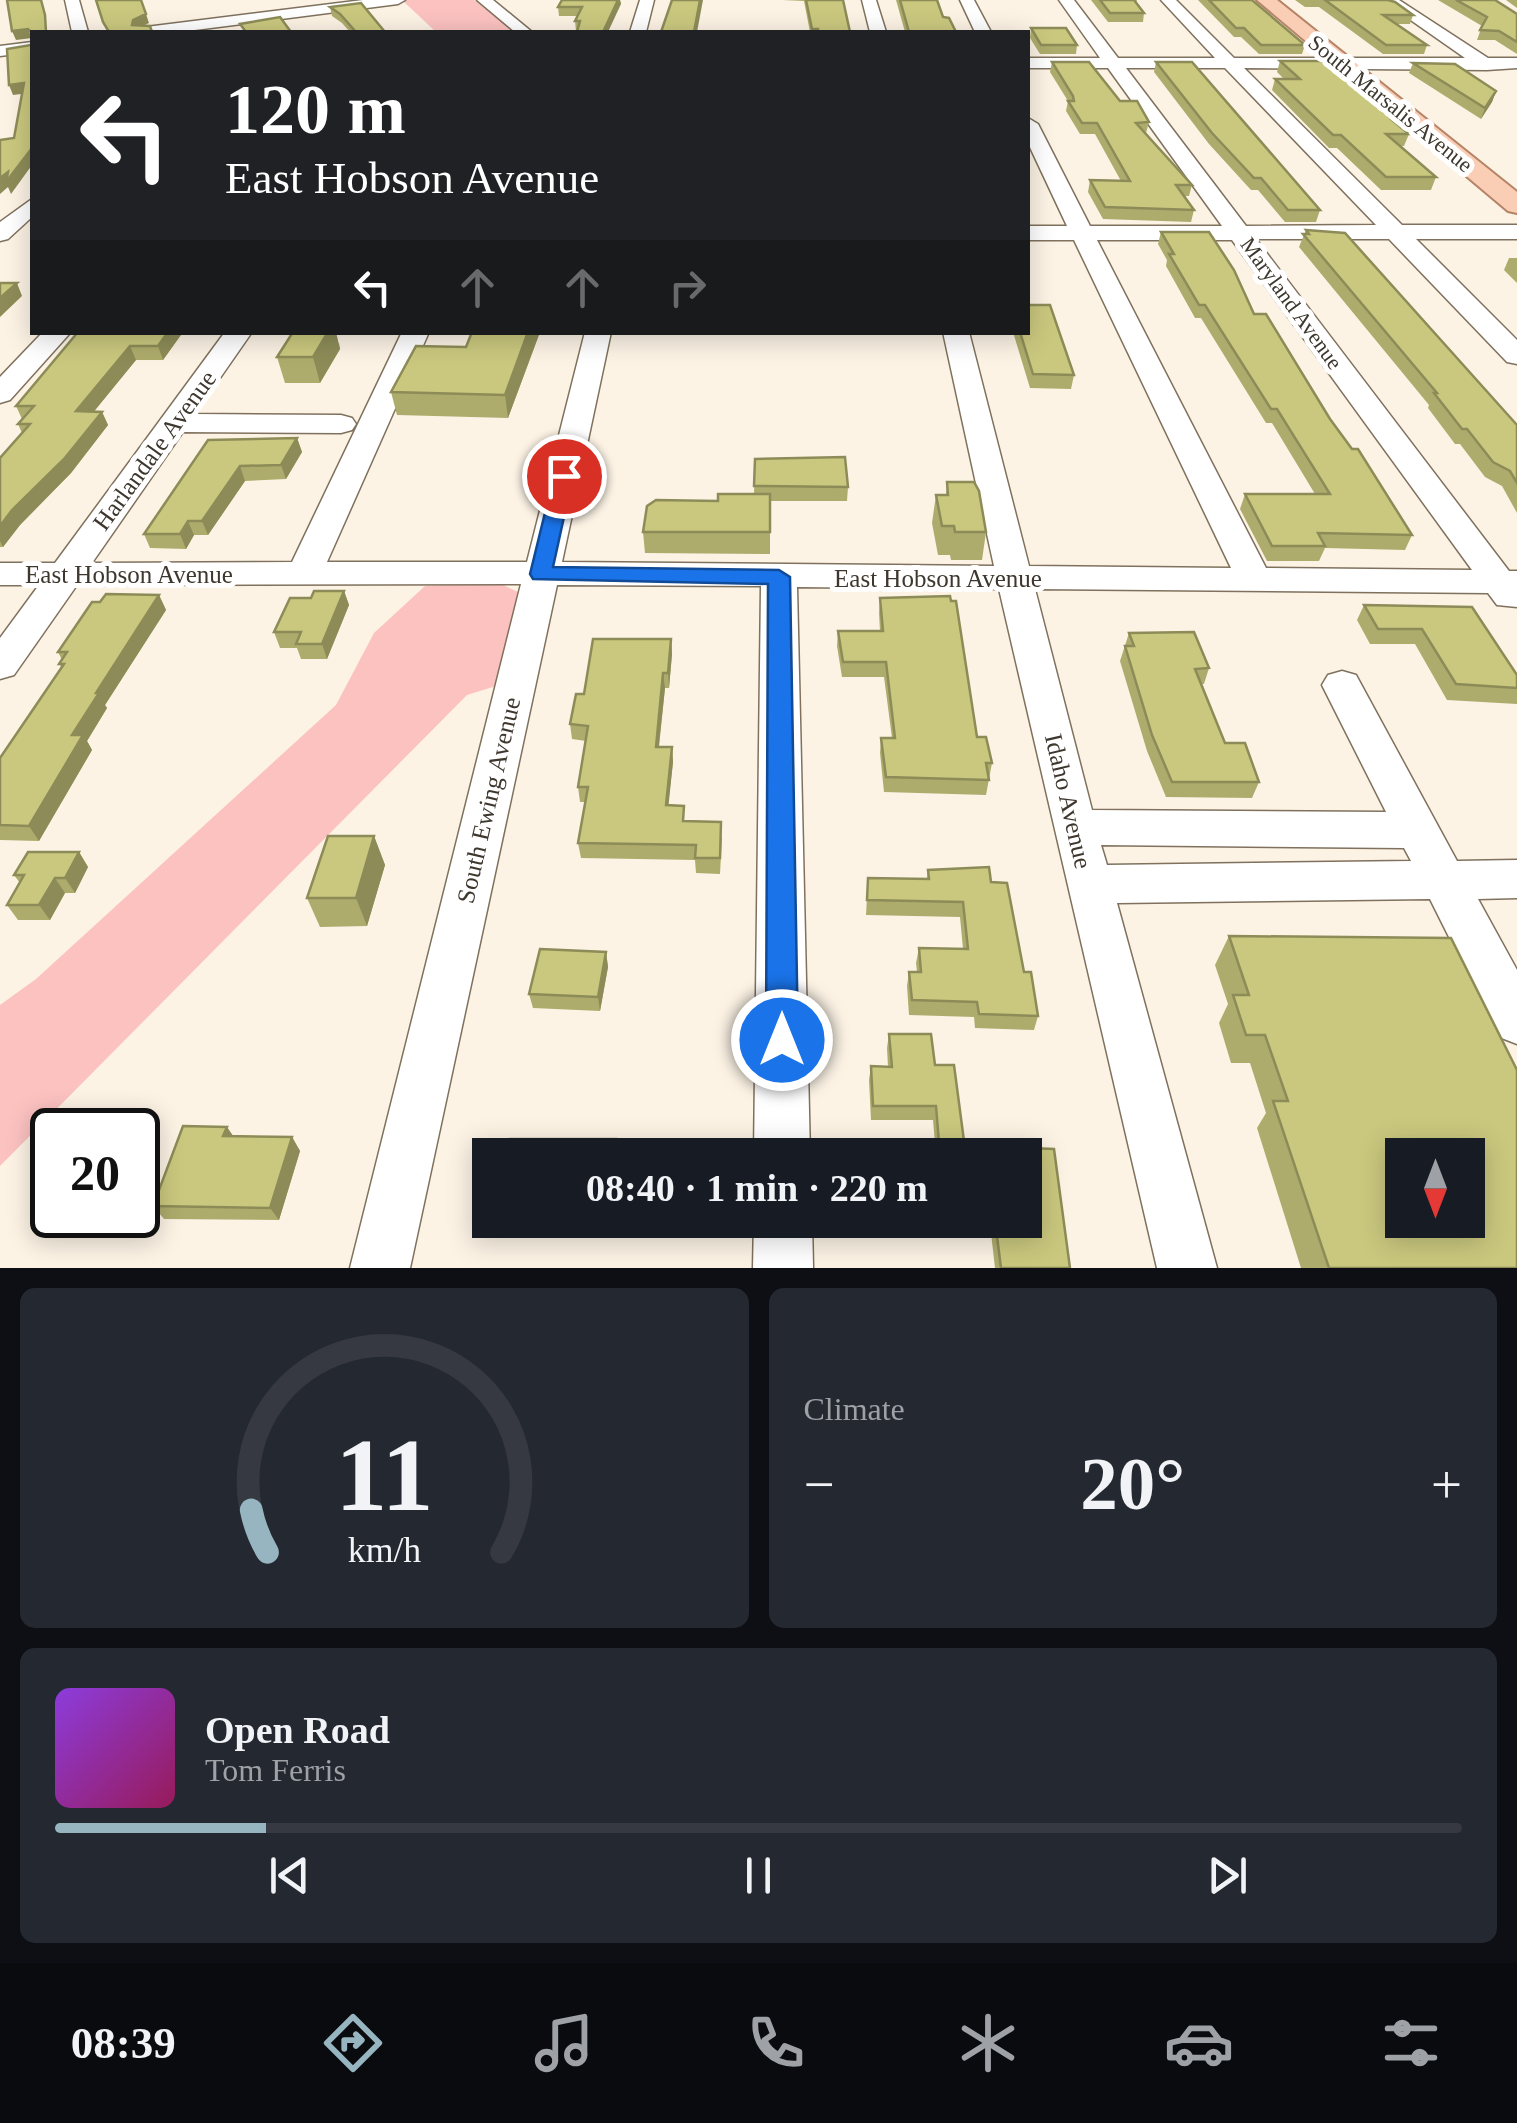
<!DOCTYPE html>
<html lang="en">
<head>
<meta charset="utf-8">
<style>
  body { margin:0; font-family:"Times New Roman",serif; background:#242831; color:#f1f3f6; height:100vh; display:flex; flex-direction:column; font-size:38px; white-space:nowrap }
  * { box-sizing:border-box; margin:0 }
  p { font-size:32px; color:#9ea1a6 }
  .icon { flex:none; width:55px; height:55px; fill:none; stroke:currentColor; stroke-width:2; stroke-linecap:round; stroke-linejoin:round }
  .map { position:relative; height:1268px; overflow:hidden }
  .side { display:flex; flex-direction:column; gap:20px; padding:20px; background:#0d0f14; flex:1 }
  .side>* { flex:none }
  .top-card { position:absolute; left:30px; top:30px; width:1000px; height:305px; border-radius:0px; box-shadow:0 5px 25px #0003; background:#202124; color:#fff; overflow:hidden }
  .needle { width:65px; rotate:180deg }
  .buttons { position:absolute; left:1385px; top:1138px; display:grid; gap:20px }
  .buttons a { display:grid; place-items:center; width:100px; height:100px; border-radius:0px; background:#171b24; box-shadow:0 5px 25px #0003; font-size:50px }
  .speed { position:absolute; left:30px; top:1108px; display:flex; gap:20px; font-size:50px; font-weight:700; text-align:center }
  .speed>* { display:grid; place-content:center; width:130px; height:130px; border-radius:50%; background:#171b24; box-shadow:0 5px 25px #0003; line-height:1 }
  .speed .limit { border:5px solid #111; border-radius:15px; background:#fff; color:#111 }
  .pin { position:absolute; display:grid; place-items:center; width:85px; height:85px; color:#fff; margin:-42px; border:5px solid #fff; border-radius:50%; box-shadow:0 2px 10px #0007 }
  .me { position:absolute; width:110px; margin:-55px; rotate:0deg; stroke-linejoin:round; filter:drop-shadow(0 0 8px #0008) }
  .turn { display:flex; align-items:center; gap:35px; height:210px; padding:0 30px; font-size:45px }
  .turn .icon { width:130px; height:130px; stroke-width:2.5 }
  .turn b { display:block; font-size:70px; line-height:85px }
  .lanes { display:flex; align-items:center; height:95px; padding:0 30px; background:#0003; justify-content:center; gap:50px; direction:ltr }
  .lanes .off { opacity:.35 }
  .big { font-size:75px; font-weight:700; line-height:1.1 }
  .side .card { flex:1; display:flex; flex-direction:column; justify-content:center; gap:15px; min-width:0; padding:0 35px; border-radius:15px; background:#242831 }
  .side .dial { align-items:center; gap:0 }
  .dial svg { height:260px; overflow:visible; fill:none; stroke:#363941; stroke-width:7; stroke-linecap:round; text-anchor:middle }
  .dial text { fill:#f1f3f6; stroke:none }
  .song { display:flex; align-items:center; gap:30px }
  .cover { width:120px; height:120px; border-radius:15px; background:linear-gradient(135deg,hsl(270 70% 55%),hsl(330 70% 35%)) }
  .played { height:10px; border-radius:5px; background:linear-gradient(90deg,#97b5c0 15%,#363941 15%) }
  .keys { display:flex; justify-content:space-around; direction:ltr }
  .heat { display:flex; justify-content:space-between; align-items:center; font-size:55px; direction:ltr }
  .side .tiles { flex:1; display:grid; gap:20px; grid-template-columns:1fr 1fr }
  .card:last-child { grid-column:span 2 }
  .trip { position:absolute; left:472px; top:1138px; width:570px; height:100px; border-radius:0px; background:#171b24; box-shadow:0 5px 25px #0003; font-weight:700; line-height:100px; text-align:center }
  .menu { display:flex; height:160px; justify-content:space-around; align-items:center; background:#090b0e; color:#9ea1a6 }
  .menu .icon { width:70px; height:70px }
  .menu .selected { color:#97b5c0 }
  .menu b { font-size:45px; color:#f1f3f6 }
  .map>svg:first-child { display:block }
  .green { fill:#fbc2c0 }
  .lines { fill:none; stroke-linecap:round; stroke-linejoin:round }
  .minor-casing { stroke:#7f715d; stroke-width:3 }
  .major-casing { stroke:#b58366; stroke-width:4 }
  .minor { fill:#fff; fill-rule:evenodd }
  .major { fill:#facdb5; fill-rule:evenodd }
  .wall { fill:#aeac6c }
  .shaded-wall { fill:#8d8c58 }
  .building { fill:#cac87e; stroke:#8d8c58; stroke-width:2.5; fill-rule:evenodd }
  .route { fill:#1a73e8; stroke:#114b97; stroke-width:2.5 }
  .labels { text-anchor:middle; stroke-width:10; stroke-linejoin:round; paint-order:stroke }
  .far-street-label { font-size:22px; fill:#3d372e; stroke:#fff }
  .street-label { font-size:25px; fill:#3d372e; stroke:#fff }
</style>
</head>
<body>
<div class="map">
<svg width="1517" height="1268" viewBox="0 0 1517 1268">
  <rect width="100%" height="100%" fill="#fcf3e5"/>
  <path class="green" d="M402 0H474L515 32H436Z
    M499 583 520 593 496 686 467 695 0 1166V1005L36 979 336 705 374 633 425 586Z"/>
  <g class="lines">
    <defs>
      <path id="minor" d="M65 0H79L88 32H72Z
        M363 0H405L398 4 179 32H138L146 27Z
        M477 0H493L532 32H515Z
        M640 0H654L646 32H630Z
        M862 0H876L886 32H870Z
        M960 0H974L991 32H975Z
        M1059 0H1074L1118 58H1215L1161 0H1176L1234 58H1465L1382 0H1399L1488 58H1517V68L1487 70 1244 68 1402 225H1517V239H1416L1517 340V364L1507 362 1389 239H1256L1509 571H1517V607L1497 605 1488 593 1035 589 1092 810 1386 812 1322 685 1328 675 1342 671 1356 675 1457 861 1517 860V898L1478 899 1517 970V1044L1499 1037 1430 899 1117 903 1217 1268H1157L999 589 797 587 810 1155H754L761 586 557 585 410 1268H350L521 584 77 585 14 675 0 679V638L39 585H0V563H55L225 332H252L195 414 341 415 352 418 356 424 352 430 341 433 183 432 92 563 292 562 402 332H429L327 562H527L585 332H611L562 562 994 566 943 332H969L1029 566 1231 568 1074 240H1028V226H1067L1028 143V118L1038 124 1090 226H1222L1108 68H1028V58H1100ZM1126 68H1225L1376 225 1246 226ZM1097 240H1232L1472 570 1266 568ZM1101 845 1404 848 1411 861 1107 865Z
        M32 42V52L0 56V46Z
        M32 199V217L8 239 0 241V222Z
        M43 332H71L10 400 0 403V377Z
        M754 1220H812L813 1268H753Z"/>
      <path id="major" d="M1257 0H1277L1517 192V213L1508 211Z"/>
    </defs>
    <use href="#minor" class="minor-casing"/>
    <use href="#major" class="major-casing"/>
    <use href="#minor" class="minor"/>
    <use href="#major" class="major"/>
  </g>
  <path class="wall" d="M562 0H620L621 4 576 31 575 21 578 16H559L558 7Z
    M782 0H843L850 32H810L804 1Z
    M896 0H937L943 17 956 32H905Z
    M1091 0H1137L1136 3 1144 13 1143 22H1108Z
    M1198 0H1252L1305 45 1302 54H1259L1241 37H1234Z
    M1295 0H1388L1413 15 1410 24H1397L1427 45 1424 54H1383L1319 7H1305Z
    M1438 0H1495L1517 14V54L1495 40H1477L1482 26Z
    M1506 0H1517V8Z
    M330 7 385 32H350L342 23 332 16Z
    M1031 28 1077 45 1076 54H1040L1030 38Z
    M1280 61 1398 125 1409 134 1404 146H1400L1436 177 1431 190H1381L1337 148H1329L1272 90 1275 79H1284L1277 72Z
    M1052 62 1120 101 1149 122 1146 133 1192 185 1189 196H1185L1194 210 1191 222 1103 219 1088 192 1090 180 1121 181 1095 134H1080L1066 111 1068 101 1050 72Z
    M1156 62 1320 210 1316 222H1285L1258 190H1251L1209 144 1154 72Z
    M1413 63 1496 91 1492 102 1481 119 1409 73Z
    M1306 230 1517 425V513L1502 486 1485 477 1460 444H1455L1428 408 1429 405 1299 247Z
    M1161 232 1254 314 1412 535 1405 550 1325 548 1319 561H1267L1240 509 1245 494H1315L1272 423H1266L1201 318H1195L1166 266 1167 260 1158 244Z
    M1509 258H1517V283L1504 270Z
    M78 332H183L163 360H136L94 411 102 412 108 425 71 473 20 525 3 547H0V458L22 433 18 424 22 419 16 406Z
    M472 332H540L508 418 397 415 391 392 466 347Z
    M1013 332H1028L1074 375 1071 389 1030 388Z
    M339 343 340 349 320 383H285L277 357Z
    M297 438 302 452 286 479 245 481 208 535H194L186 549 150 548 144 534 208 440Z
    M755 459 848 487 847 501H770V554L645 553 643 532 718 501 754 494Z
    M947 482 986 532 982 560H951L950 555H938L932 523 936 495H946Z
    M344 591 349 605 327 659H301L297 648H280L274 632 311 598Z
    M159 595 166 610 105 705 107 708 87 741 92 750 39 841 0 840V758L62 668 59 664 62 660 58 652 100 602Z
    M880 598 977 737 992 763 986 795 884 792 880 753 881 738H892L884 677H842L837 646 838 631H880L879 613Z
    M1364 605 1472 607 1517 675V704L1447 700 1415 644H1370L1357 620Z
    M1129 633 1209 668 1204 684H1201L1225 743 1259 782 1252 798 1166 797 1147 751 1120 661Z
    M671 639 672 654 669 688H665L659 747H672L673 762 668 805 685 821 722 837 720 874 696 873 695 860 581 858 578 843 586 802H580L578 787 586 741 572 739 570 724 584 694Z
    M374 836 385 865 367 926 320 927 307 898Z
    M79 852 88 867 75 893H65L50 920H18L7 905 20 883 14 875Z
    M928 870 991 882 1038 1016 1034 1030 975 1028 974 1017 909 1015 907 986 909 972H917L916 963 919 948 963 949 960 917 866 915 868 878 927 879Z
    M1229 936 1517 1268H1301L1257 1128 1266 1113 1250 1063H1231L1219 1023 1228 1004 1215 965Z
    M606 952 608 967 600 1011 533 1008 529 994Z
    M889 1034H931L935 1065H954L964 1141H971L972 1146 1054 1149 1070 1268H995L991 1233 943 1231 942 1220H1025V1155H936L933 1120H871L869 1080 871 1066 888 1067 887 1048Z
    M233 1137H292L300 1151 279 1220 164 1219 153 1206Z"/>
  <path class="shaded-wall" d="M618 0H620L621 4 608 32H603Z
    M700 0H703L697 32H694Z
    M146 14 149 23 136 29 132 25 133 20Z
    M28 29 32 38 16 40 12 31Z
    M24 83 29 93 13 95 9 85Z
    M1496 91 1492 102 1481 119 1485 108Z
    M32 148V165L11 194 8 187 0 194V178Z
    M17 283 22 296 0 317V298Z
    M168 332H183L163 360 158 346Z
    M328 332H336L340 349 320 383 313 357Z
    M528 332H540L508 418 505 395Z
    M130 346 136 360 83 425 76 411Z
    M102 412 108 425 71 473 20 525 3 547 0 541V526L12 510Z
    M297 438 302 452 286 479 281 465Z
    M240 466 245 481 208 535 202 521Z
    M188 521 194 535 186 549 180 534Z
    M344 591 349 605 327 659 322 644Z
    M159 595 166 610 105 705 107 708 87 741 92 750 39 841 29 826 72 735 96 693Z
    M671 639 672 654 669 688 668 673Z
    M663 673 665 688 657 762 656 747Z
    M672 747 673 762 667 820 666 805Z
    M374 836 385 865 367 926 356 898Z
    M79 852 88 867 75 893 65 878Z
    M55 878 65 893 50 920 39 905Z
    M606 952 608 967 600 1011 598 997Z
    M227 1127 236 1140 223 1136Z
    M292 1137 300 1151 279 1220 270 1208Z"/>
  <path class="building" d="M7 0H41L45 15 46 32H32V148L6 182 8 172 0 178V140L14 138 24 83 9 85 7 49 31 45 32 33 28 29 12 31Z
    M96 0H141L146 14 133 20 132 25 150 26 152 32H109L103 22Z
    M562 0H618L603 32H577L580 21H575L582 7H558Z
    M672 0H700L694 32H661Z
    M806 0H843L850 32H818V29H812Z
    M900 0H937L943 17 949 18 956 32H909Z
    M1100 0H1134L1144 13H1110Z
    M1209 0H1252L1305 45H1261L1244 28H1236Z
    M1325 0H1388L1395 2 1413 15H1383L1427 45H1386Z
    M1456 0H1495L1517 14V42L1499 31 1480 30 1487 17Z
    M361 3 385 32H356L340 14 330 7Z
    M280 17 291 32H246L240 24Z
    M1031 28H1066L1077 45H1041Z
    M1280 61H1327L1341 70 1400 119 1392 120 1409 134H1386L1436 177H1386L1341 135H1333L1275 79H1300Z
    M1052 62H1089L1120 101H1137L1149 122 1136 123 1192 185H1176L1194 210 1105 207 1090 180 1130 181 1097 123H1082L1068 101H1074L1073 96Z
    M1156 62H1192L1320 210H1288L1261 178H1254L1212 133Z
    M1413 63 1455 64 1496 91 1485 108Z
    M1306 230 1345 233 1517 425V483L1510 471 1493 462 1467 429H1462L1434 393H1437L1303 234H1309Z
    M1161 232H1209L1234 270 1254 314H1266L1330 419 1352 449H1358L1412 535 1318 533 1325 546H1272L1245 494H1330L1277 409H1271L1205 305H1199L1169 254H1174Z
    M0 283H17L0 298Z
    M1028 305H1050L1074 375 1033 374 1020 332H1028Z
    M78 332H168L158 346H130L76 411 102 412 64 459 12 510 0 526V458L30 424H18L34 406H16Z
    M293 332H328L313 357H277Z
    M472 332H528L505 395 391 392 416 346 466 347Z
    M297 438 281 465 240 466 202 521H188L180 534H144L208 440Z
    M845 457 848 487 754 486 755 459Z
    M947 482H974L979 491 986 532H955L954 526H942L936 495H948Z
    M718 494H770V532H643L647 506 656 500 718 501Z
    M314 591H344L322 644H296L301 632H274L290 598H311Z
    M106 594 159 595 96 693H99L72 735H83L29 826 0 825V758L64 664H59L67 652H58L92 602H100Z
    M950 596 951 601H956L977 737H986L992 763H986L989 780 886 777 881 738H895L886 662H843L838 631H883L880 598Z
    M1364 605 1472 607 1517 675V688L1456 684 1422 629H1378Z
    M1194 632 1209 668 1195 669 1225 743H1245L1259 782H1172L1152 735 1125 646H1134L1129 633Z
    M593 639H671L668 673H663L656 747H672L666 805 684 806 683 821 721 822 720 858H695L696 845 578 843 588 787H578L588 726 570 724 576 694H584Z
    M328 836H374L356 898H307Z
    M28 852H79L65 878H55L39 905H7L24 875H14Z
    M989 867 991 882 1007 883 1024 972H1031L1038 1016 979 1014 977 1002 912 1000 909 972H921L919 948 968 949 963 902 867 900 868 878 929 879 928 870Z
    M1229 936 1451 938 1517 1070V1268H1329L1273 1101H1288L1265 1035H1246L1233 995H1249ZM1402 1155H1468V1220H1402Z
    M540 949 606 952 598 997 529 994Z
    M889 1034H931L935 1065H954L964 1141H971L972 1146 1054 1149 1070 1268H1001L995 1220H1025V1155H940L936 1106H873L871 1066 892 1067Z
    M183 1126 227 1127 223 1136 292 1137 270 1208 153 1206Z
    M510 1139H616L615 1155H507Z"/>
  <path class="route" d="M564 470 573 476 553 567 779 570 790 577 798 1040 793 1050 782 1054 771 1050 766 1040 768 584 533 579 530 574 554 476Z"/>
  <g class="labels">
    <g class="far-street-label">
      <text transform="translate(1391 103) rotate(39)" y="8">South Marsalis Avenue</text>
      <text transform="translate(1292 303) rotate(54)" y="8">Maryland Avenue</text>
    </g>
    <g class="street-label">
      <text transform="translate(154 450) rotate(-54)" y="9">Harlandale Avenue</text>
      <text x="129" y="583">East Hobson Avenue</text>
      <text x="938" y="587">East Hobson Avenue</text>
      <text transform="translate(488 800) rotate(-77)" y="9">South Ewing Avenue</text>
      <text transform="translate(1069 801) rotate(77)" y="9">Idaho Avenue</text>
    </g>
  </g>
</svg>
<div class="buttons">
<a><svg class="needle" viewBox="-14 -14 28 28"><path d="M0-13l5 13h-10z" fill="#e53935"/><path d="M0 13l5-13h-10z" fill="#9ea1a6"/></svg></a>
</div>
<div class="speed"><div class="limit">20</div></div>
<div class="pin" style="left:564px;top:476px;background:#d93025"><svg class="icon" aria-label="arrive" viewBox="0 0 24 24"><path d="M6 21V4h12l-3 4 3 4H6"/></svg></div>
<svg class="me" style="left:782px;top:1040px" viewBox="-20 -20 40 40"><circle r="17" fill="#1a73e8" stroke="#fff" stroke-width="3"/><path d="M0-11L8 9 0 5-8 9z" fill="#fff"/></svg>
<div class="trip">08:40 · 1 min · 220 m</div>
<div class="top-card">
<div class="turn"><svg class="icon" aria-label="left" viewBox="0 0 24 24"><path d="M17 20v-9H6M10 6l-5 5 5 5"/></svg><div><b>120 m</b>East Hobson Avenue</div></div>
<div class="lanes"><svg class="icon" aria-label="left" viewBox="0 0 24 24"><path d="M17 20v-9H6M10 6l-5 5 5 5"/></svg><svg class="icon off" aria-label="ahead" viewBox="0 0 24 24"><path d="M12 20V5M6 11l6-6 6 6"/></svg><svg class="icon off" aria-label="ahead" viewBox="0 0 24 24"><path d="M12 20V5M6 11l6-6 6 6"/></svg><svg class="icon off" aria-label="right" viewBox="0 0 24 24"><path d="M7 20v-9h11M14 6l5 5-5 5"/></svg></div>
</div>
</div>
<section class="side">
<div class="tiles">
<div class="card dial"><svg viewBox="0 0 100 80">
<path d="M14 69A42 42 0 1 1 86 69"/>
<path d="M14 69A42 42 0 0 1 9 56" stroke="#97b5c0"/>
<text x="50" y="56" font-size="32" font-weight="700">11</text>
<text x="50" y="72" font-size="11">km/h</text>
</svg></div>
<div class="card"><p>Climate</p>
<div class="heat"><a>−</a><b class="big">20°</b><a>+</a></div>
</div>
<div class="card">
<div class="song"><i class="cover"></i><div><b>Open Road</b><p>Tom Ferris</p></div></div>
<div class="played"></div>
<div class="keys"><svg class="icon" aria-label="previous" viewBox="0 0 24 24"><path d="M18 5L8 12l10 7zM5 5v14"/></svg><svg class="icon" aria-label="pause" viewBox="0 0 24 24"><path d="M8 5v14M16 5v14"/></svg><svg class="icon" aria-label="next" viewBox="0 0 24 24"><path d="M6 5l10 7-10 7zM19 5v14"/></svg></div>
</div>
</div>
</section>
<nav class="menu">
<b>08:39</b>
<svg class="icon selected" aria-label="directions" viewBox="0 0 24 24"><path d="M12 3l9 9-9 9-9-9zM9 14v-3h6M13 9l2 2-2 2"/></svg>
<svg class="icon" aria-label="music" viewBox="0 0 24 24"><path d="M9 18V5l10-2v13"/><circle cx="6" cy="18" r="3"/><circle cx="16" cy="16" r="3"/></svg>
<svg class="icon" aria-label="phone" viewBox="0 0 24 24"><path d="M5 4h4l2 5-3 2q2 4 5 5l2-3 5 2v4C11 20 4 13 5 4z"/></svg>
<svg class="icon" aria-label="climate" viewBox="0 0 24 24"><path d="M12 3v18M4 7l16 10M4 17L20 7"/></svg>
<svg class="icon" aria-label="car" viewBox="0 0 24 24"><path d="M5 17H2v-5l4-1 3-4h7l3 4 3 1v5h-3M9 17h6M6 11h13"/><circle cx="7" cy="17" r="2"/><circle cx="17" cy="17" r="2"/></svg>
<svg class="icon" aria-label="filters" viewBox="0 0 24 24"><path d="M4 7h16M4 17h16"/><circle cx="9" cy="7" r="2"/><circle cx="15" cy="17" r="2"/></svg>
</nav>
</body>
</html>
